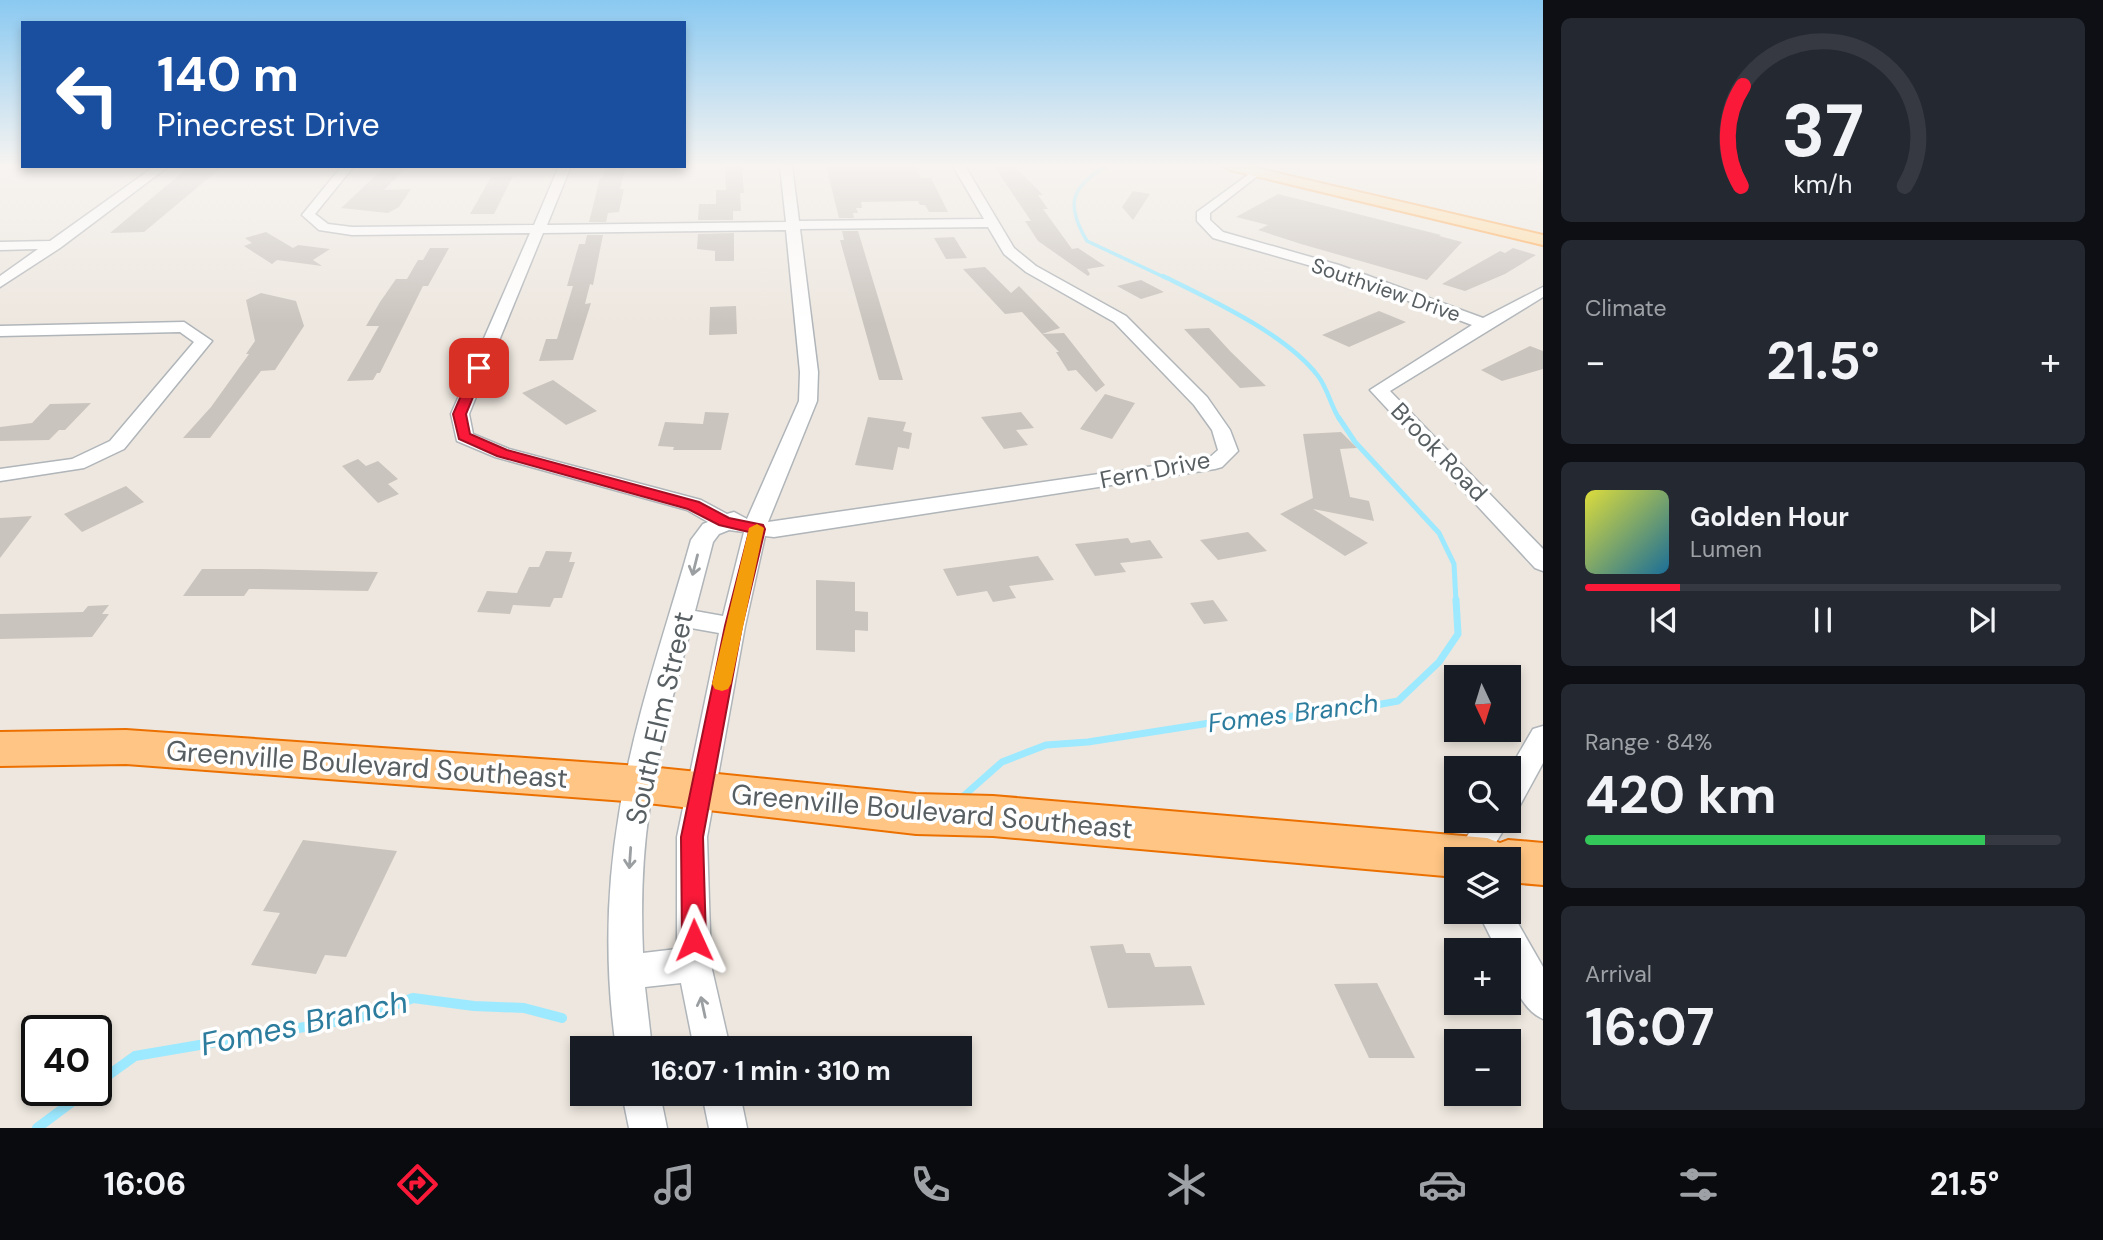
<!DOCTYPE html>
<html lang="en">
<head>
<meta charset="utf-8">
<style>
  body { margin:0; font-family:"DM Sans",sans-serif; background:#242831; color:#f1f3f6; height:100vh; display:flex; flex-direction:column; font-size:26px; white-space:nowrap }
  * { box-sizing:border-box; margin:0 }
  p { font-size:23px; color:#9ea1a6 }
  .icon { flex:none; width:38px; height:38px; fill:none; stroke:currentColor; stroke-width:2; stroke-linecap:round; stroke-linejoin:round }
  .map { position:relative; flex:1; overflow:hidden }
  .details { display:flex; flex-direction:column; gap:18px; padding:18px; background:#0d0f14; width:560px }
  .details>* { flex:none }
  .guide { position:absolute; left:21px; top:21px; width:665px; height:147px; border-radius:0px; box-shadow:0 4px 10px #0003; background:#1a4fa0; color:#fff; overflow:hidden }
  .needle { width:46px; rotate:176deg }
  .controls { position:absolute; left:1444px; top:665px; display:grid; gap:14px }
  .controls a { display:grid; place-items:center; width:77px; height:77px; border-radius:0px; background:#171b24; box-shadow:0 4px 10px #0003; font-size:35px }
  .speed { position:absolute; left:21px; top:1015px; display:flex; gap:14px; font-size:35px; font-weight:700; text-align:center }
  .speed>* { display:grid; place-content:center; width:91px; height:91px; border-radius:50%; background:#171b24; box-shadow:0 4px 10px #0003; line-height:1 }
  .speed .limit { border:4px solid #111; border-radius:10px; background:#fff; color:#111 }
  .pin { position:absolute; display:grid; place-items:center; width:60px; height:60px; color:#fff; margin:-30px; border-radius:14px; box-shadow:0 4px 10px #0006 }
  .me { position:absolute; width:77px; margin:-38px; rotate:359deg; stroke-linejoin:round; filter:drop-shadow(0 0 5px #0008) }
  .turn { display:flex; align-items:center; gap:24px; height:147px; padding:0 21px; font-size:32px }
  .turn .icon { width:91px; height:91px; stroke-width:2.5 }
  .turn b { display:block; font-size:49px; line-height:60px }
  .big { font-size:52px; font-weight:700; line-height:1.1 }
  .details .card { flex:1; display:flex; flex-direction:column; justify-content:center; gap:10px; min-width:0; padding:0 24px; border-radius:10px; background:#242831 }
  .details .dial { align-items:center; gap:0 }
  .dial svg { height:182px; overflow:visible; fill:none; stroke:#363941; stroke-width:7; stroke-linecap:round; text-anchor:middle }
  .dial text { fill:#f1f3f6; stroke:none }
  .song { display:flex; align-items:center; gap:21px }
  .cover { width:84px; height:84px; border-radius:10px; background:linear-gradient(135deg,hsl(60 70% 55%),hsl(200 70% 35%)) }
  .played { height:7px; border-radius:4px; background:linear-gradient(90deg,#fa1938 20%,#363941 20%) }
  .keys { display:flex; justify-content:space-around; direction:ltr }
  .heat { display:flex; justify-content:space-between; align-items:center; font-size:38px; direction:ltr }
  .charge { height:10px; border-radius:5px; background:linear-gradient(90deg,#34c759 84%,#363941 0) }
  .trip { position:absolute; left:570px; top:1036px; width:402px; height:70px; border-radius:0px; background:#171b24; box-shadow:0 4px 10px #0003; font-weight:700; line-height:70px; text-align:center }
  .menu { display:flex; height:112px; justify-content:space-around; align-items:center; background:#090b0e; color:#9ea1a6 }
  .menu .icon { width:49px; height:49px }
  .menu .selected { color:#fa1938 }
  .menu b { font-size:32px; color:#f1f3f6 }
  main { display:flex; flex:1; min-height:0 }
  .map>svg:first-child { display:block }
  .lines { fill:none; stroke-linecap:round; stroke-linejoin:round }
  .stream-far4 { stroke:#9de9ff; stroke-width:3.5 }
  .stream-far3 { stroke:#9de9ff; stroke-width:4.5 }
  .stream-far2 { stroke:#9de9ff; stroke-width:5 }
  .stream-far1 { stroke:#9de9ff; stroke-width:7 }
  .stream { stroke:#9de9ff; stroke-width:10 }
  .building { fill:#cac4be }
  .minor-casing { stroke:#b0b5b9; stroke-width:3 }
  .major-casing { stroke:#ffa447; stroke-width:4 }
  .highway-casing { stroke:#ec7000; stroke-width:4 }
  .minor { fill:#fff; fill-rule:evenodd }
  .major { fill:#ffdca2; fill-rule:evenodd }
  .highway { fill:#ffc584; fill-rule:evenodd }
  .oneway { stroke:#9b9fa1 }
  .route { fill:#fa1938; stroke:#a21024; stroke-width:2 }
  .slow { fill:#f59e0b }
  .labels { text-anchor:middle; stroke-width:7; stroke-linejoin:round; paint-order:stroke }
  .far-street-label { font-size:21px; fill:#585f62; stroke:#fff }
  .street-label { font-size:24px; fill:#585f62; stroke:#fff }
  .water-label { font-size:26px; font-style:italic; fill:#2c7c9e; stroke:#fff }
  .near-street-label { font-size:28px; fill:#585f62; stroke:#fff }
  .near-water-label { font-size:32px; font-style:italic; fill:#2c7c9e; stroke:#fff }
</style>
</head>
<body>
<main>
<div class="map">
<svg width="1543" height="1128" viewBox="0 0 1543 1128">
  <rect width="100%" height="100%" fill="#ede7df"/>
  <g class="lines">
    <path class="stream-far4" d="M1106 166C1071 187 1065 204 1087 241L1166 278"/>
    <path class="stream-far3" d="M1163 276C1210 299 1286 334 1318 376 1328 389 1331 407 1340 420"/>
    <path class="stream-far2" d="M1339 418 1355 442 1439 533 1454 564 1456 602"/>
    <path class="stream-far1" d="M959 800 1002 762 1046 745 1088 742 1229 720 1327 714 1398 701 1439 662 1458 634 1456 600"/>
    <path class="stream" d="M96 1084 135 1056 363 1017 413 998 474 1006 524 1008 562 1018
      M37 1128 88 1090"/>
  </g>
  <path class="building" d="M190 166H223L144 232 110 233Z
    M386 166H408L384 190 411 189 399 207 388 213 341 208Z
    M606 166H626L620 189H624L619 212 608 213 606 222H589L600 178H603Z
    M725 166H742L744 193H740L741 211H733V220H698L699 204H716V190H726Z
    M826 166H915L921 178H931L948 212H929L925 205H920L918 201 861 202 862 208H856L858 213H853L854 218H839Z
    M994 166H1014L1043 195H1038L1048 209H1043L1072 249 1078 248 1105 266 1087 269 1090 274 1088 276 1038 241 1025 221H1031Z
    M513 176 494 214H470L491 177Z
    M1133 191 1150 194 1133 220 1122 207Z
    M1278 194 1441 235 1439 236 1462 242 1427 280 1301 244 1258 230 1268 225 1236 217Z
    M842 231H858L903 380H879L840 240H844Z
    M266 232 293 248 298 245 330 249 313 260 322 266 277 260 272 264 244 246 252 243 245 238Z
    M734 233V261H715V251L697 249 698 234Z
    M587 235H603L593 285 590 284 585 304 591 303 573 360 539 361 546 339H557L573 286H567L579 244H585Z
    M954 237 967 258 946 259 934 238Z
    M430 248H449L428 286H423L380 373H377L373 380 347 381 379 326H366L380 302 396 279H407L418 260H423Z
    M1513 248 1536 255 1505 274 1465 291 1442 284 1500 251 1505 253Z
    M985 267 1011 293 1019 286 1060 328 1042 334 1022 312 1005 314 963 269Z
    M1141 280 1164 292 1141 299 1117 286Z
    M261 293 296 301 304 326 275 370 261 371 210 438H183L211 407 249 354H246L255 341 246 300Z
    M736 306 737 334 709 335 710 307Z
    M1379 311 1406 322 1349 347 1322 335Z
    M1209 328 1230 351 1266 386 1240 388 1184 329Z
    M1064 333 1105 385 1096 392 1076 370 1068 371 1056 352H1059L1042 334Z
    M1530 346 1543 351V369L1502 381 1481 370Z
    M553 380 597 411 566 425 522 393Z
    M1105 394 1135 403 1112 439 1080 429Z
    M91 403 65 430H59L49 440 0 441V427L32 423 50 404Z
    M705 412 729 413 721 450H673L674 447 658 446 665 422 703 424Z
    M1021 412 1034 428 1016 430 1028 445 1004 449 981 417Z
    M868 417 906 422 903 431 912 433 909 449 898 447 893 470 855 465Z
    M1341 432 1357 448 1340 449 1350 497 1369 501 1374 521 1313 509 1368 543 1345 556 1280 514 1313 498 1303 434Z
    M358 459 366 466 378 461 398 479 388 484 399 494 378 503 342 466Z
    M126 486 144 502 82 532 64 514Z
    M32 516 0 558V518Z
    M1248 532 1267 551 1218 560 1200 540Z
    M1128 538 1131 543 1150 540 1163 558 1120 563 1126 572 1095 576 1075 544Z
    M546 551 572 552 569 562H575L562 598H554L550 607 513 605 510 614 477 612 487 591 517 593 529 567H539Z
    M1038 556 1054 580 1009 586 1016 598 993 602 987 591 957 596 943 569Z
    M202 569H261L378 572 368 591 249 589 244 596H183Z
    M816 580 855 582V611L868 612V631L855 630V652L816 650Z
    M1213 600 1228 621 1204 624 1190 603Z
    M109 605 102 614H109L92 637 0 639V614L83 612 88 606Z
    M303 840 397 851 346 957 325 955 316 974 251 965 280 913 263 911Z
    M1123 944 1126 953H1150L1155 967 1191 966 1205 1005 1108 1008 1090 946Z
    M1377 983 1415 1058H1369L1334 984Z"/>
  <g class="lines">
    <defs>
      <path id="minor" d="M155 166H169L60 248 0 287V276L38 249 0 250V242L50 241Z
        M342 166H354L315 214 328 224 352 227 534 225 559 166H571L547 225 786 222 780 166H792L799 221 984 219 953 166H965L1014 248 1036 266 1126 316 1207 397 1230 430 1238 451 1222 467 1215 469 774 537 765 536 745 626 707 837 711 965 730 1048H694L681 983 645 987 652 1048H616C605 971 606 891 619 814 633 721 666 630 691 540L703 524 708 522 687 510 495 457 457 441 451 414 530 233 352 235 319 230 302 215ZM988 227 1004 254 1026 272 1114 322 1194 405 1212 430 1218 450 1209 458 768 522 817 401 818 372 800 229ZM786 230 800 372 799 401 747 519 734 512 727 514 701 500 509 449 473 434 469 414 543 233ZM729 530 744 532 723 616 695 611 713 542 719 534ZM691 628 719 633 677 837V949L643 953C641 906 642 859 649 812 657 750 675 689 691 628Z
        M1256 169 1260 170V174L1210 213V220L1223 232 1339 265 1483 318 1543 287V297L1390 391 1543 549V571L1535 568 1370 390 1472 325 1329 271 1213 238 1197 221V212Z
        M184 322 212 341 124 449 84 468 0 481V469L72 459 110 441 194 342 180 332 0 336V326Z
        M1543 726V763L1518 809 1508 813V772L1533 729Z
        M1508 820 1509 821 1486 859H1456V867L1452 859 1477 821Z
        M1508 906 1543 967V1019C1519 1008 1508 975 1508 950H1497L1478 912H1508Z
        M622 1094H660L667 1128H629Z
        M702 1094H740L747 1128H709Z"/>
      <path id="major" d="M1223 166H1247L1543 235V245L1230 170Z"/>
      <path id="highway" d="M126 730 639 766 916 794 993 796 1487 838 1500 843 1508 840 1543 843V885L1508 882V859H1456V877L993 836 916 834 639 802 126 764 0 766V732Z"/>
    </defs>
    <use href="#minor" class="minor-casing"/>
    <use href="#major" class="major-casing"/>
    <use href="#highway" class="highway-casing"/>
    <use href="#minor" class="minor"/>
    <use href="#major" class="major"/>
    <use href="#highway" class="highway"/>
  </g>
  <defs><path id="oneway-shaft" d="M-6 0H5M1.5-3L5.5 0L1.5 3" fill="none" stroke-width="1.6" stroke-linecap="round" stroke-linejoin="round" transform="scale(1.75)"/></defs>
  <g class="oneway">
    <use href="#oneway-shaft" transform="translate(695 565) rotate(104)"/>
    <use href="#oneway-shaft" transform="translate(630 858) rotate(94)"/>
    <use href="#oneway-shaft" transform="translate(703 1007) rotate(-102)"/>
  </g>
  <linearGradient id="sky" x2="0" y2="1"><stop stop-color="#8ac9f1"/><stop offset="0.51" stop-color="#f7f4f1"/><stop offset="1" stop-color="#f7f4f1" stop-opacity="0"/></linearGradient>
  <rect width="1543" height="324" fill="url(#sky)"/>
  <path class="route" d="M479 364 485 368 466 414 470 434 507 450 699 502 729 518 763 525 765 529 742 626 703 837 706 940 702 948 694 951 686 948 682 940 681 837 725 626 749 532 719 525 688 509 497 456 459 439 453 414 473 368Z"/>
  <path class="slow" d="M757 524 764 528 731 684 728 689 722 691 715 689 712 684 749 528Z"/>
  <g class="labels">
    <g class="far-street-label">
      <text transform="translate(1386 290) rotate(19)" y="7">Southview Drive</text>
    </g>
    <g class="street-label">
      <text transform="translate(1439 452) rotate(46)" y="8">Brook Road</text>
      <text transform="translate(1155 470) rotate(-11)" y="8">Fern Drive</text>
    </g>
    <g class="water-label">
      <text transform="translate(1293 713) rotate(-7)" y="9">Fomes Branch</text>
    </g>
    <g class="near-street-label">
      <text transform="translate(659 718) rotate(-77)" y="10">South Elm Street</text>
      <text transform="translate(367 764) rotate(4)" y="10">Greenville Boulevard Southeast</text>
      <text transform="translate(932 811) rotate(5)" y="10">Greenville Boulevard Southeast</text>
    </g>
    <g class="near-water-label">
      <text transform="translate(304 1023) rotate(-12)" y="11">Fomes Branch</text>
    </g>
  </g>
</svg>
<div class="controls">
<a><svg class="needle" viewBox="-14 -14 28 28"><path d="M0-13l5 13h-10z" fill="#e53935"/><path d="M0 13l5-13h-10z" fill="#9ea1a6"/></svg></a>
<a><svg class="icon" aria-label="search" viewBox="0 0 24 24"><circle cx="10" cy="10" r="6"/><path d="M15 15l6 6"/></svg></a>
<a><svg class="icon" aria-label="layers" viewBox="0 0 24 24"><path d="M12 4l9 5-9 5-9-5zM3 14l9 5 9-5"/></svg></a>
<a>+</a>
<a>−</a>
</div>
<div class="speed"><div class="limit">40</div></div>
<div class="pin" style="left:479px;top:368px;background:#d93025"><svg class="icon" aria-label="arrive" viewBox="0 0 24 24"><path d="M6 21V4h12l-3 4 3 4H6"/></svg></div>
<svg class="me" style="left:694px;top:940px" viewBox="-20 -20 40 40"><path d="M0-17L14 15 0 8-14 15z" fill="#fa1938" stroke="#fff" stroke-width="4"/></svg>
<div class="trip">16:07 · 1 min · 310 m</div>
<div class="guide">
<div class="turn"><svg class="icon" aria-label="left" viewBox="0 0 24 24"><path d="M17 20v-9H6M10 6l-5 5 5 5"/></svg><div><b>140 m</b>Pinecrest Drive</div></div>
</div>
</div>
<section class="details">
<div class="card dial"><svg viewBox="0 0 100 80">
<path d="M14 69A42 42 0 1 1 86 69"/>
<path d="M14 69A42 42 0 0 1 15 25" stroke="#fa1938"/>
<text x="50" y="56" font-size="32" font-weight="700">37</text>
<text x="50" y="72" font-size="11">km/h</text>
</svg></div>
<div class="card"><p>Climate</p>
<div class="heat"><a>−</a><b class="big">21.5°</b><a>+</a></div>
</div>
<div class="card">
<div class="song"><i class="cover"></i><div><b>Golden Hour</b><p>Lumen</p></div></div>
<div class="played"></div>
<div class="keys"><svg class="icon" aria-label="previous" viewBox="0 0 24 24"><path d="M18 5L8 12l10 7zM5 5v14"/></svg><svg class="icon" aria-label="pause" viewBox="0 0 24 24"><path d="M8 5v14M16 5v14"/></svg><svg class="icon" aria-label="next" viewBox="0 0 24 24"><path d="M6 5l10 7-10 7zM19 5v14"/></svg></div>
</div>
<div class="card"><p>Range · 84%</p><b class="big">420 km</b><div class="charge"></div></div>
<div class="card"><p>Arrival</p><b class="big">16:07</b></div>
</section>
</main>
<nav class="menu">
<b>16:06</b>
<svg class="icon selected" aria-label="directions" viewBox="0 0 24 24"><path d="M12 3l9 9-9 9-9-9zM9 14v-3h6M13 9l2 2-2 2"/></svg>
<svg class="icon" aria-label="music" viewBox="0 0 24 24"><path d="M9 18V5l10-2v13"/><circle cx="6" cy="18" r="3"/><circle cx="16" cy="16" r="3"/></svg>
<svg class="icon" aria-label="phone" viewBox="0 0 24 24"><path d="M5 4h4l2 5-3 2q2 4 5 5l2-3 5 2v4C11 20 4 13 5 4z"/></svg>
<svg class="icon" aria-label="climate" viewBox="0 0 24 24"><path d="M12 3v18M4 7l16 10M4 17L20 7"/></svg>
<svg class="icon" aria-label="car" viewBox="0 0 24 24"><path d="M5 17H2v-5l4-1 3-4h7l3 4 3 1v5h-3M9 17h6M6 11h13"/><circle cx="7" cy="17" r="2"/><circle cx="17" cy="17" r="2"/></svg>
<svg class="icon" aria-label="filters" viewBox="0 0 24 24"><path d="M4 7h16M4 17h16"/><circle cx="9" cy="7" r="2"/><circle cx="15" cy="17" r="2"/></svg>
<b>21.5°</b>
</nav>
</body>
</html>
